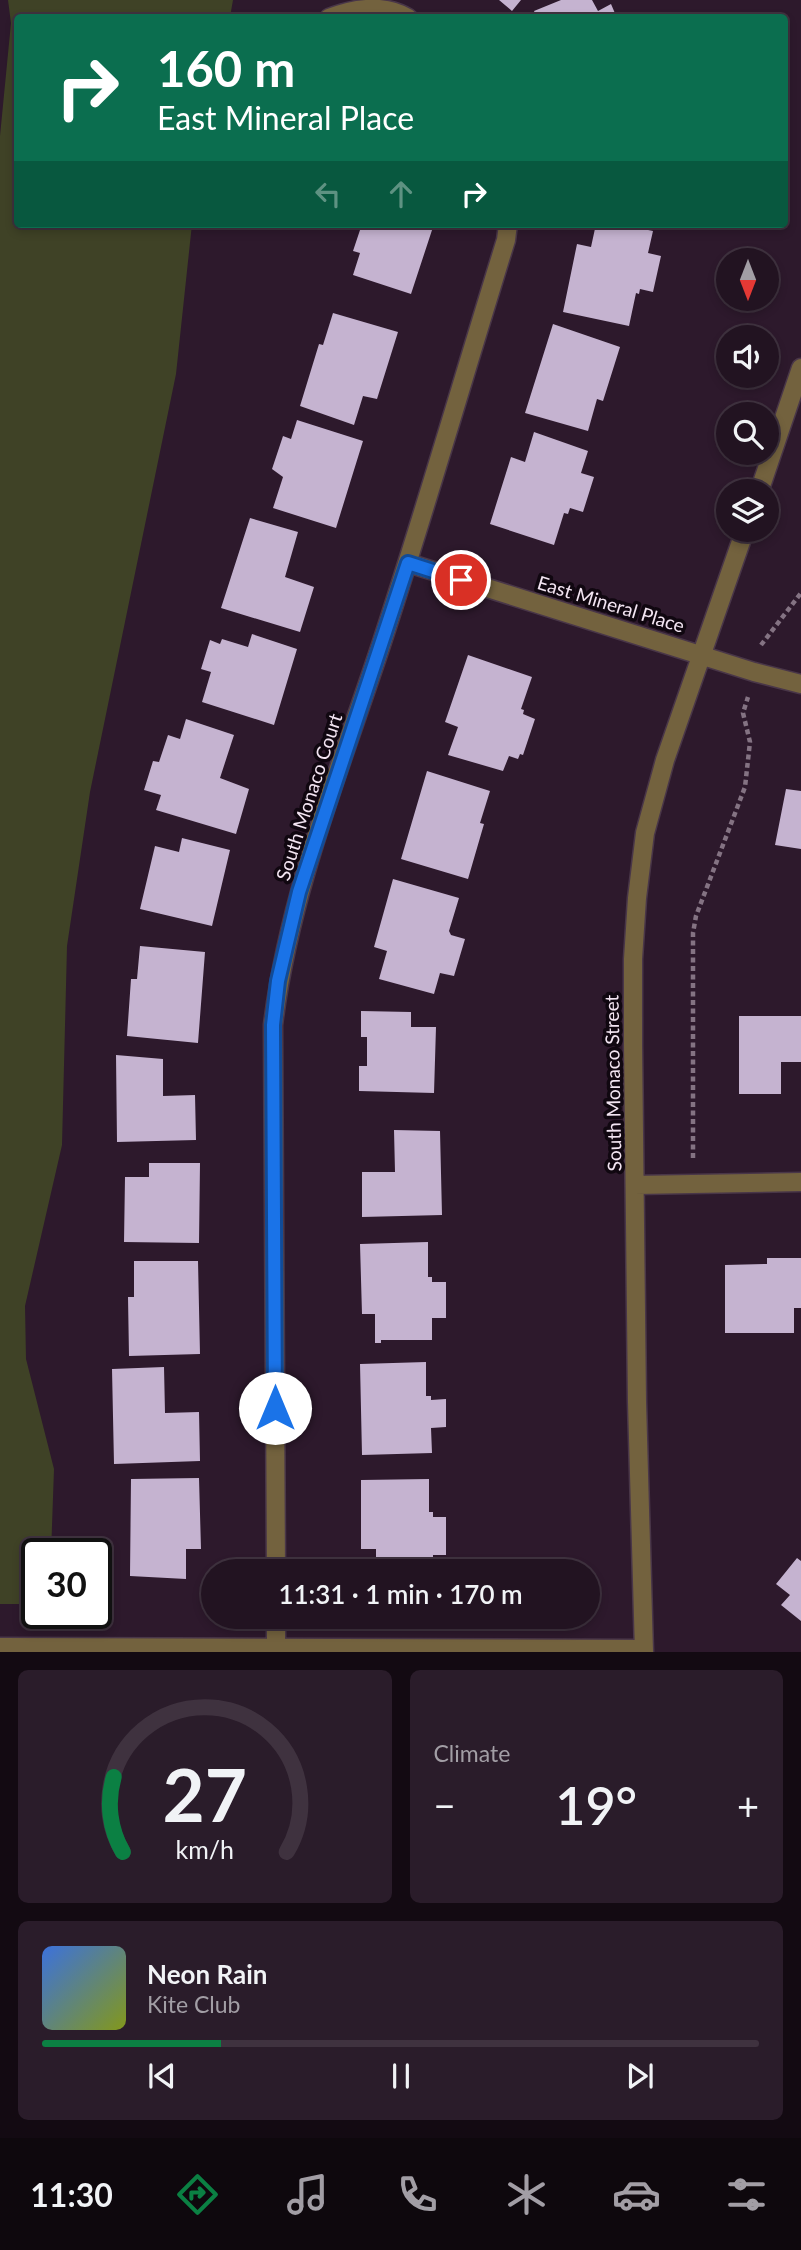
<!DOCTYPE html>
<html lang="en">
<head>
<meta charset="utf-8">
<style>
  body { margin:0; font-family:Lato,sans-serif; background:#2a1c2a; color:#f1f3f6; height:100vh; display:flex; flex-direction:column; font-size:26px; white-space:nowrap }
  * { box-sizing:border-box; margin:0 }
  p { font-size:23px; color:#a29ea5 }
  .icon { flex:none; width:38px; height:38px; fill:none; stroke:currentColor; stroke-width:2; stroke-linecap:round; stroke-linejoin:round }
  .map { position:relative; height:1652px; overflow:hidden }
  .panel { display:flex; flex-direction:column; gap:18px; padding:18px; background:#130a12; flex:1 }
  .panel>* { flex:none }
  .banner { position:absolute; left:14px; top:14px; width:774px; height:214px; border-radius:7px; box-shadow:0 4px 10px #0003,0 0 0 2px #3f323f; background:#0b6e4f; color:#fff; overflow:hidden }
  .needle { width:46px; rotate:180deg }
  .fabs { position:absolute; left:716px; top:248px; display:grid; gap:14px }
  .fabs a { display:grid; place-items:center; width:63px; height:63px; border-radius:50%; background:#221321; box-shadow:0 4px 10px #0003,0 0 0 2px #3f323f; font-size:35px }
  .speed { position:absolute; left:21px; top:1538px; display:flex; gap:14px; font-size:35px; font-weight:700; text-align:center }
  .speed>* { display:grid; place-content:center; width:91px; height:91px; border-radius:50%; background:#221321; box-shadow:0 4px 10px #0003,0 0 0 2px #3f323f; line-height:1 }
  .speed .limit { border:4px solid #111; border-radius:10px; background:#fff; color:#111 }
  .pin { position:absolute; display:grid; place-items:center; width:60px; height:60px; color:#fff; margin:-30px; border:4px solid #fff; border-radius:50%; box-shadow:0 2px 7px #0007 }
  .me { position:absolute; width:77px; margin:-38px; rotate:0deg; stroke-linejoin:round; filter:drop-shadow(0 0 5px #0008) }
  .turn { display:flex; align-items:center; gap:24px; height:147px; padding:0 28px; font-size:32px }
  .turn .icon { width:91px; height:91px; stroke-width:2.5 }
  .turn b { display:block; font-size:49px; line-height:60px }
  .lanes { display:flex; align-items:center; height:66px; padding:0 28px; background:#0003; justify-content:center; gap:35px; direction:ltr }
  .lanes .off { opacity:.35 }
  .big { font-size:52px; font-weight:600; line-height:1.1 }
  .panel .tile { flex:1; display:flex; flex-direction:column; justify-content:center; gap:10px; min-width:0; padding:0 24px; border-radius:10px; background:#2a1c2a }
  .panel .dial { align-items:center; gap:0 }
  .dial svg { height:182px; overflow:visible; fill:none; stroke:#3f323f; stroke-width:7; stroke-linecap:round; text-anchor:middle }
  .dial text { fill:#f1f3f6; stroke:none }
  .song { display:flex; align-items:center; gap:21px }
  .cover { width:84px; height:84px; border-radius:10px; background:linear-gradient(135deg,hsl(220 70% 55%),hsl(70 70% 35%)) }
  .played { height:7px; border-radius:4px; background:linear-gradient(90deg,#0b8043 25%,#3f323f 25%) }
  .keys { display:flex; justify-content:space-around; direction:ltr }
  .heat { display:flex; justify-content:space-between; align-items:center; font-size:38px; direction:ltr }
  .panel .tiles { flex:1; display:grid; gap:18px; grid-template-columns:1fr 1fr }
  .tile:last-child { grid-column:span 2 }
  .trip { position:absolute; left:201px; top:1559px; width:399px; height:70px; border-radius:35px; background:#221321; box-shadow:0 4px 10px #0003,0 0 0 2px #3f323f; font-weight:600; line-height:70px; text-align:center }
  .dock { display:flex; height:112px; justify-content:space-around; align-items:center; background:#0e080d; color:#a29ea5 }
  .dock .icon { width:49px; height:49px }
  .dock .on { color:#0b8043 }
  .dock b { font-size:32px; color:#f1f3f6 }
  .map>svg:first-child { display:block }
  .green { fill:#3f4226 }
  .building { fill:#c5b3d0 }
  .lines { fill:none; stroke-linecap:round; stroke-linejoin:round }
  .minor-casing { stroke:#493648; stroke-width:21 }
  .path { stroke:#847383; stroke-width:4.5; stroke-dasharray:5 3.5; stroke-linecap:butt }
  .minor { stroke:#73623e; stroke-width:18 }
  .route-casing { stroke:#114b97; stroke-width:18 }
  .route { stroke:#1a73e8; stroke-width:12 }
  .labels { text-anchor:middle; stroke-width:7; stroke-linejoin:round; paint-order:stroke }
  .street-label { font-size:19px; fill:#f3e5f2; stroke:#100710 }
</style>
</head>
<body>
<div class="map">
<svg width="801" height="1652" viewBox="0 0 801 1652">
  <rect width="100%" height="100%" fill="#2d192c"/>
  <path class="green" d="M8 0H233L230 17 18 18V224H192L176 374 90 792 67 946 62 1145 25 1306 26 1359 54 1469 51 1554H37V1604H0V136L11 23Z"/>
  <path class="building" d="M499 0H521L512 11Z
    M561 0H592L598 11 611 4 617 18H537L534 11Z
    M362 224H434L411 294 353 275 360 253 353 251Z
    M596 224H619L653 231 648 253 661 256 653 292 640 289 639 294 636 293 629 326 563 312 577 244 591 247Z
    M333 313 398 332 377 399 363 396 354 425 300 406 319 344 323 345Z
    M553 324 620 347 603 401 597 399 588 431 525 413Z
    M297 420 363 441 336 528 273 508 283 477 272 469 283 436 291 439Z
    M534 432 588 451 581 473 594 477 583 512 570 508 568 514 564 513 554 545 490 524 511 457 525 462Z
    M250 518 298 532 285 577 314 587 300 632 221 608Z
    M252 634 297 649 274 725 202 702 211 672 201 669 210 640 220 644 222 639 248 647Z
    M468 655 532 677 521 709 524 710 523 714 535 719 523 755 520 754 518 759 509 756 503 771 448 755 458 727 445 722Z
    M186 719 234 735 220 778 249 789 236 834 156 810 161 795 144 790 153 761 159 762 168 735 180 739Z
    M427 771 490 791 480 823 484 824 468 879 401 859Z
    M786 789 801 791V849L775 845Z
    M182 838 230 850 212 926 140 909 155 846 179 852Z
    M393 879 459 898 449 931 451 935 465 939 454 976 440 973 434 994 379 979 387 951 374 947Z
    M140 946 205 952 198 1043 127 1036 131 979H137Z
    M361 1011 411 1012V1027H436L434 1093 359 1091V1066H367V1037H361Z
    M739 1016H801V1062H781V1094H739Z
    M116 1055 163 1059V1096L195 1095 196 1140 117 1142Z
    M394 1130 440 1131 442 1215 362 1217V1172H395Z
    M149 1163H200L199 1243 124 1242 125 1177H149Z
    M428 1242V1277H432V1282H446V1318H432V1340H381V1343H375V1314H362L360 1244Z
    M767 1258H801V1308H794V1333H725V1265L767 1264Z
    M134 1261H198L200 1354 129 1356 128 1297H134Z
    M426 1362V1396H431V1400L446 1399V1427L431 1428 432 1453 362 1455 360 1364Z
    M164 1367 165 1413 199 1412 200 1461 114 1464 112 1369Z
    M199 1478 201 1549H186V1579L130 1576 131 1479Z
    M429 1479V1512H433V1517H446V1555H433V1572H376V1549H361V1480Z
    M797 1558 801 1561V1621L781 1605 790 1595 776 1584Z"/>
  <g class="lines">
    <defs>
      <path id="minor" d="M329 18C355 8 383 3 408 18
        M759 492 801 368
        M408 563 754 672 801 684
        M635 1185 801 1182
        M276 1572 273 1025C289 894 340 769 381 645 425 511 464 375 506 240L508 224
        M276 1617V1648
        M0 1647 644 1649
        M644 1652 637 1402 633 1044V959L637 898 645 833 665 760 745 530"/>
    </defs>
    <use href="#minor" class="minor-casing"/>
    <path class="path" d="M761 645 801 593
      M693 1158V933L696 916 745 787 750 742 743 713 748 697"/>
    <use href="#minor" class="minor"/>
  </g>
  <g class="lines">
    <defs>
      <path id="route" d="M275 1408 273 1025 278 981 299 892 408 563 461 580"/>
    </defs>
    <use href="#route" class="route-casing"/>
    <use href="#route" class="route"/>
  </g>
  <g class="labels">
    <g class="street-label">
      <text transform="translate(611 604) rotate(17)" y="7">East Mineral Place</text>
      <text transform="translate(309 797) rotate(-72)" y="7">South Monaco Court</text>
      <text transform="translate(613 1083) rotate(-91)" y="7">South Monaco Street</text>
    </g>
  </g>
</svg>
<div class="fabs">
<a><svg class="needle" viewBox="-14 -14 28 28"><path d="M0-13l5 13h-10z" fill="#e53935"/><path d="M0 13l5-13h-10z" fill="#a29ea5"/></svg></a>
<a><svg class="icon" aria-label="sound" viewBox="0 0 24 24"><path d="M4 9h4l5-4v14l-5-4H4zM17 9q2 3 0 6"/></svg></a>
<a><svg class="icon" aria-label="search" viewBox="0 0 24 24"><circle cx="10" cy="10" r="6"/><path d="M15 15l6 6"/></svg></a>
<a><svg class="icon" aria-label="layers" viewBox="0 0 24 24"><path d="M12 4l9 5-9 5-9-5zM3 14l9 5 9-5"/></svg></a>
</div>
<div class="speed"><div class="limit">30</div></div>
<div class="pin" style="left:461px;top:580px;background:#d93025"><svg class="icon" aria-label="arrive" viewBox="0 0 24 24"><path d="M6 21V4h12l-3 4 3 4H6"/></svg></div>
<svg class="me" style="left:275px;top:1408px" viewBox="-20 -20 40 40"><circle r="19" fill="#fff"/><path d="M0-13L10 11 0 6-10 11z" fill="#1a73e8"/></svg>
<div class="trip">11:31 · 1 min · 170 m</div>
<div class="banner">
<div class="turn"><svg class="icon" aria-label="right" viewBox="0 0 24 24"><path d="M7 20v-9h11M14 6l5 5-5 5"/></svg><div><b>160 m</b>East Mineral Place</div></div>
<div class="lanes"><svg class="icon off" aria-label="left" viewBox="0 0 24 24"><path d="M17 20v-9H6M10 6l-5 5 5 5"/></svg><svg class="icon off" aria-label="ahead" viewBox="0 0 24 24"><path d="M12 20V5M6 11l6-6 6 6"/></svg><svg class="icon" aria-label="right" viewBox="0 0 24 24"><path d="M7 20v-9h11M14 6l5 5-5 5"/></svg></div>
</div>
</div>
<section class="panel">
<div class="tiles">
<div class="tile dial"><svg viewBox="0 0 100 80">
<path d="M14 69A42 42 0 1 1 86 69"/>
<path d="M14 69A42 42 0 0 1 10 36" stroke="#0b8043"/>
<text x="50" y="56" font-size="32" font-weight="700">27</text>
<text x="50" y="72" font-size="11">km/h</text>
</svg></div>
<div class="tile"><p>Climate</p>
<div class="heat"><a>−</a><b class="big">19°</b><a>+</a></div>
</div>
<div class="tile">
<div class="song"><i class="cover"></i><div><b>Neon Rain</b><p>Kite Club</p></div></div>
<div class="played"></div>
<div class="keys"><svg class="icon" aria-label="previous" viewBox="0 0 24 24"><path d="M18 5L8 12l10 7zM5 5v14"/></svg><svg class="icon" aria-label="pause" viewBox="0 0 24 24"><path d="M8 5v14M16 5v14"/></svg><svg class="icon" aria-label="next" viewBox="0 0 24 24"><path d="M6 5l10 7-10 7zM19 5v14"/></svg></div>
</div>
</div>
</section>
<nav class="dock">
<b>11:30</b>
<svg class="icon on" aria-label="directions" viewBox="0 0 24 24"><path d="M12 3l9 9-9 9-9-9zM9 14v-3h6M13 9l2 2-2 2"/></svg>
<svg class="icon" aria-label="music" viewBox="0 0 24 24"><path d="M9 18V5l10-2v13"/><circle cx="6" cy="18" r="3"/><circle cx="16" cy="16" r="3"/></svg>
<svg class="icon" aria-label="phone" viewBox="0 0 24 24"><path d="M5 4h4l2 5-3 2q2 4 5 5l2-3 5 2v4C11 20 4 13 5 4z"/></svg>
<svg class="icon" aria-label="climate" viewBox="0 0 24 24"><path d="M12 3v18M4 7l16 10M4 17L20 7"/></svg>
<svg class="icon" aria-label="car" viewBox="0 0 24 24"><path d="M5 17H2v-5l4-1 3-4h7l3 4 3 1v5h-3M9 17h6M6 11h13"/><circle cx="7" cy="17" r="2"/><circle cx="17" cy="17" r="2"/></svg>
<svg class="icon" aria-label="filters" viewBox="0 0 24 24"><path d="M4 7h16M4 17h16"/><circle cx="9" cy="7" r="2"/><circle cx="15" cy="17" r="2"/></svg>
</nav>
</body>
</html>
